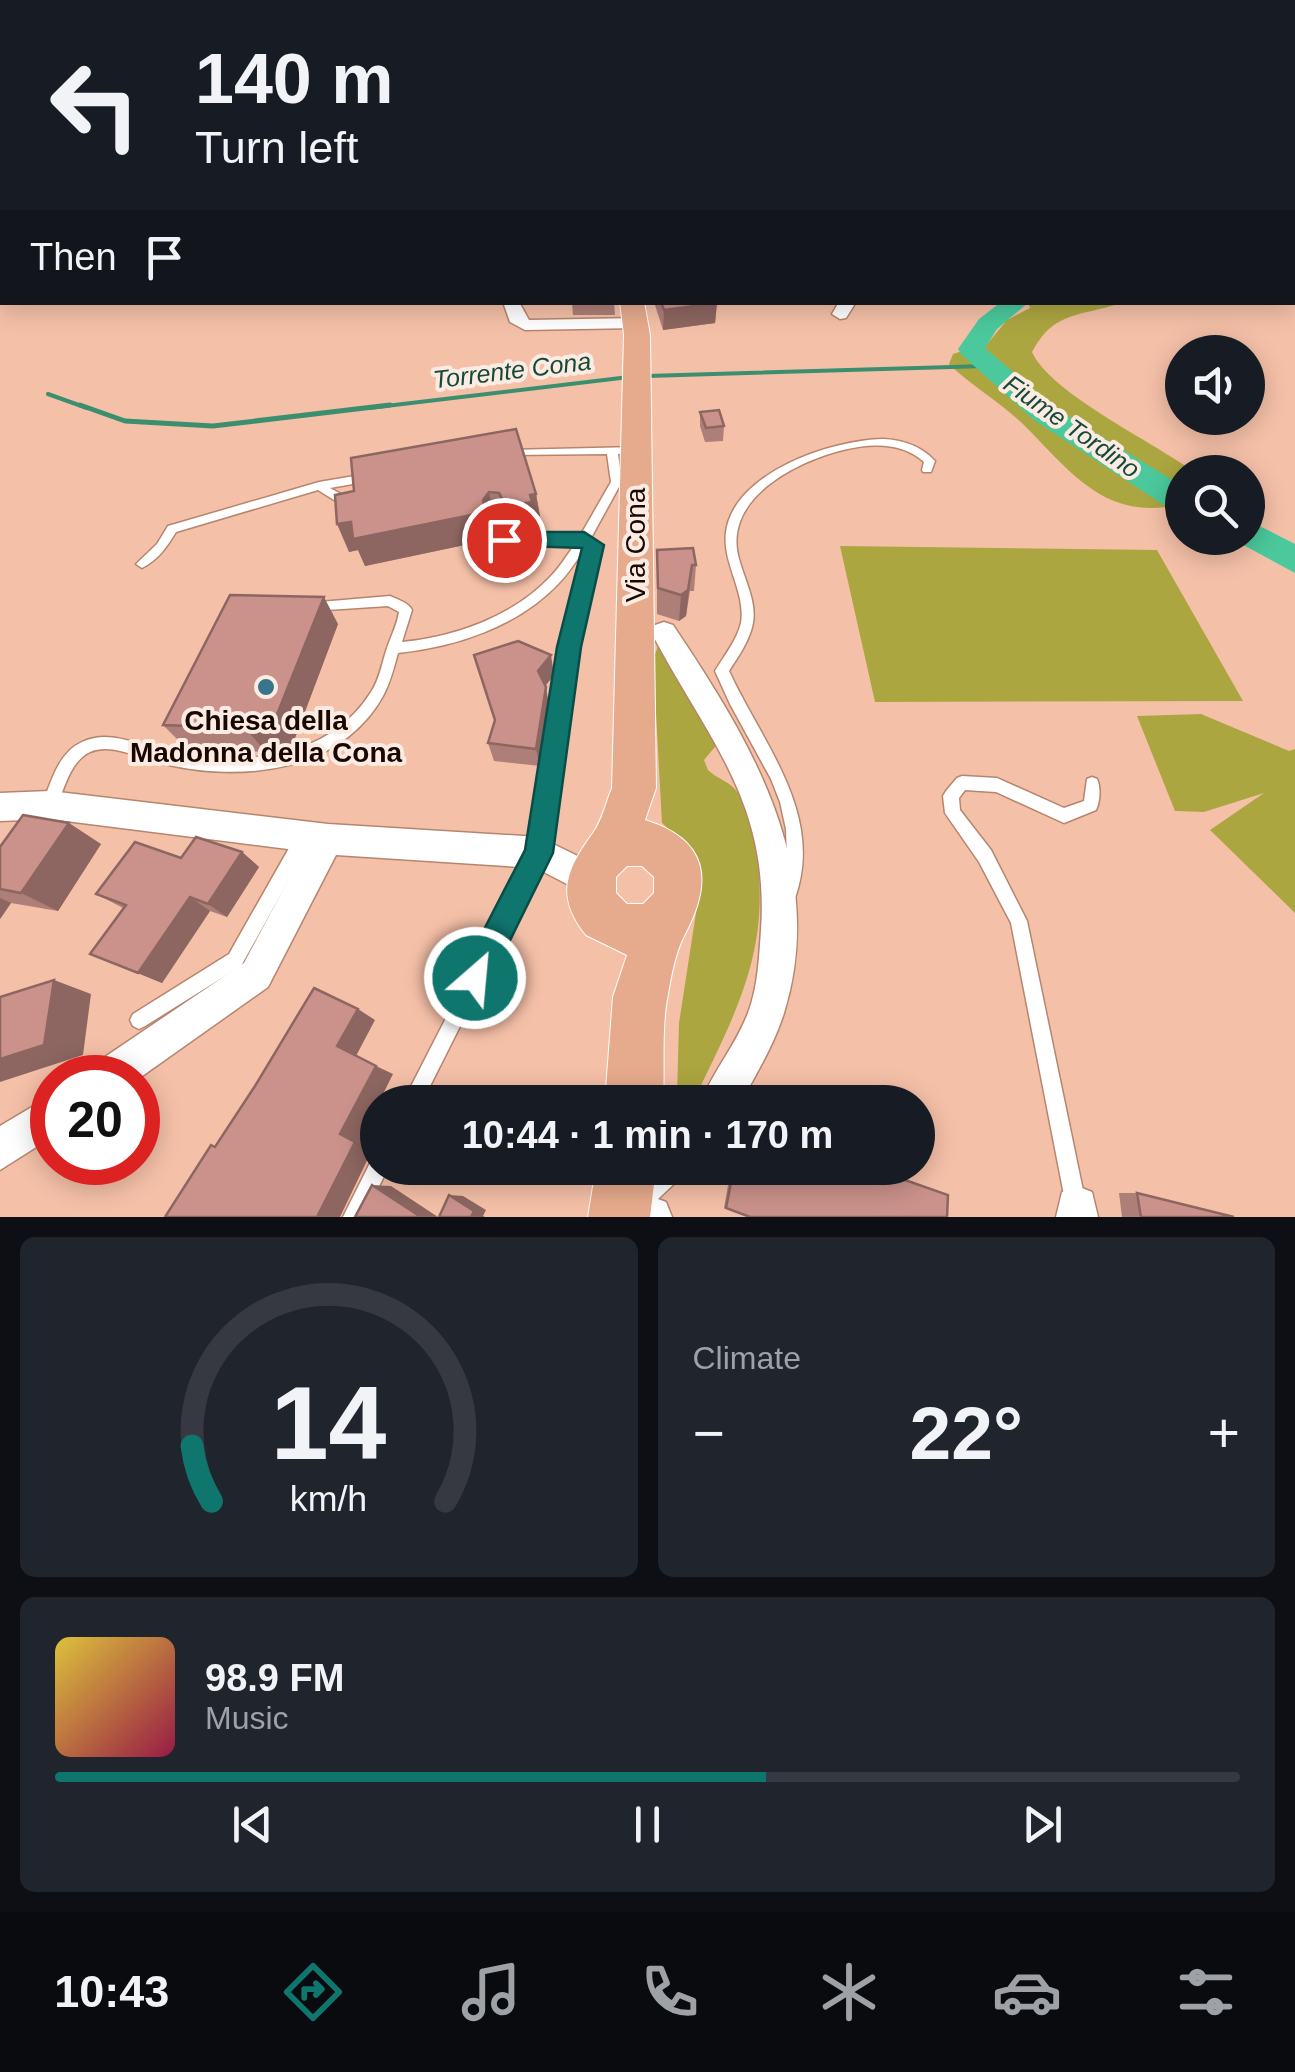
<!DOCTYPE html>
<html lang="en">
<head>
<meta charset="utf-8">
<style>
  body { margin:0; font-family:Helvetica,sans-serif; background:#20242c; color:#f1f3f6; height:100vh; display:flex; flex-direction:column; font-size:38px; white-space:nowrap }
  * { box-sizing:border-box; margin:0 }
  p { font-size:32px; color:#9ea1a6 }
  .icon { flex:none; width:55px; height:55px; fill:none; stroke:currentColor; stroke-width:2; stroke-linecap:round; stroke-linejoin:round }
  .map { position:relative; height:1217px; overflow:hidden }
  .panel { display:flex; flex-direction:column; gap:20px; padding:20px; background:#0d0f14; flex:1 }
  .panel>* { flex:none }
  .top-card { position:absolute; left:0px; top:0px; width:1295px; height:305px; box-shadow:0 5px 25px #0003; background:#171b24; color:#f1f3f6; overflow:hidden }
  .controls { position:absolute; left:1165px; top:335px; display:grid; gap:20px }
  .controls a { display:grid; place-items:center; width:100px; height:100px; border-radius:50%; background:#171b24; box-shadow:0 5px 25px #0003; font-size:50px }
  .speed { position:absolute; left:30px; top:1055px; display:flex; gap:20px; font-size:50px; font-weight:700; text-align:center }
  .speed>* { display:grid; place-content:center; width:130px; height:130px; border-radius:50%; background:#171b24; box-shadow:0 5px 25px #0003; line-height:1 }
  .speed .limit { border:15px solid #d22; background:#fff; color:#111 }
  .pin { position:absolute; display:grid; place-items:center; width:85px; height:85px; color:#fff; margin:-42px; border:5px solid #fff; border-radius:50%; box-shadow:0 2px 10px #0007 }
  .me { position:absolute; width:110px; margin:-55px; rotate:27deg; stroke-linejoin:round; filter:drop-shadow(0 0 8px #0008) }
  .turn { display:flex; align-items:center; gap:35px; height:210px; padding:0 30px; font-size:45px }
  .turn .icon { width:130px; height:130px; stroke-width:2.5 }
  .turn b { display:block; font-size:70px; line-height:85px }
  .then { display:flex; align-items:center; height:95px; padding:0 30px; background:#0003; gap:20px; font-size:38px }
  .big { font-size:75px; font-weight:600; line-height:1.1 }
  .panel .card { flex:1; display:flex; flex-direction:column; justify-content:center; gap:15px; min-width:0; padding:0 35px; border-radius:15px; background:#20242c }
  .panel .dial { align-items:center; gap:0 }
  .dial svg { height:260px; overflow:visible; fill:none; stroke:#363941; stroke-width:7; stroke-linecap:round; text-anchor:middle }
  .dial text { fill:#f1f3f6; stroke:none }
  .song { display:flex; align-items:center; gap:30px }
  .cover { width:120px; height:120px; border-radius:15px; background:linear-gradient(135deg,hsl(50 70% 55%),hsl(340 70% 35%)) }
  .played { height:10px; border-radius:5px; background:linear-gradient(90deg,#0f766e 60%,#363941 60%) }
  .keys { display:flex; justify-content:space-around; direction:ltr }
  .heat { display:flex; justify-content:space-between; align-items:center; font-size:55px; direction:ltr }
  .panel .tiles { flex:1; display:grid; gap:20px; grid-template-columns:1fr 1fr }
  .card:last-child { grid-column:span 2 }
  .trip { position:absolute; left:360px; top:1085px; width:575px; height:100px; border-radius:50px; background:#171b24; box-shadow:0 5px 25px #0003; font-weight:600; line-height:100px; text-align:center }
  .dock { display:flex; height:160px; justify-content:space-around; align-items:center; background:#090b0e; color:#9ea1a6 }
  .dock .icon { width:70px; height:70px }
  .dock .on { color:#0f766e }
  .dock b { font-size:45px; color:#f1f3f6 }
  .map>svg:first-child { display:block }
  .green { fill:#aca640 }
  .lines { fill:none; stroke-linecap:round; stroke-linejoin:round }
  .stream-far1 { stroke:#3c8f6e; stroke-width:4 }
  .stream { stroke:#3c8f6e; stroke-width:5 }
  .river { fill:#4bc99c; fill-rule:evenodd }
  .lane-casing { stroke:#b6856e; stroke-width:3 }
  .street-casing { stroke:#b6856e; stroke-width:3 }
  .primary-casing { stroke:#fff; stroke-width:2 }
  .lane { fill:#fff; fill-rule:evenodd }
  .street { fill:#fff; fill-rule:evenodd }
  .primary { fill:#e6ab8c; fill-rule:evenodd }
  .wall { fill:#ae7e78 }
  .shaded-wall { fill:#8d6661 }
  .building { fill:#ca928b; stroke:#8d6661; stroke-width:2.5 }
  .route { fill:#0f766e; stroke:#0a4d48; stroke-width:2.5 }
  .poi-dot { fill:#38748b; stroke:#fbebe3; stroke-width:4 }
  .labels { text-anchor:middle; stroke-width:8; stroke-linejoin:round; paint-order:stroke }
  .far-water-label { font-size:25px; font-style:italic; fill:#164a38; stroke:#fbebe3 }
  .street-label { font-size:28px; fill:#190802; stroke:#fbebe3 }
  .poi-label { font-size:28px; font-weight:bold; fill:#190802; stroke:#fbebe3 }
</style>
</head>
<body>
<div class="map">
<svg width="1295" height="1217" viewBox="0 0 1295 1217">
  <rect width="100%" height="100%" fill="#f5c0a8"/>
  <path class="green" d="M1028 303H1120C1081 317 1054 310 1032 352 1051 394 1154 442 1194 472H1182V504C1108 522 1074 476 1027 428 1003 404 973 387 949 364L953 354 988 343 1007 320 1030 308Z
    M840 546 1157 550 1243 701 875 702Z
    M661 639 720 741 704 760 708 770C717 779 730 781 738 793 750 809 753 832 756 852 772 951 734 1016 693 1102L677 1096 679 1023 698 900 677 837 662 823 653 659Z
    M1201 714 1289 751 1295 749V913L1210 830 1264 793 1204 812 1175 811 1137 716Z"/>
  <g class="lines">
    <path class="stream-far1" d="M647 376 986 366
      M48 394 87 408
      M369 408 629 377"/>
    <path class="stream" d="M80 405 125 421 213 426 390 405"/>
    <path class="river" d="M1001 302H1029L997 329 985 348 1055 408 1182 486V512L1170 509 1034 420 962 355 958 349 979 319Z
      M1248 520 1295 544V573L1236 541 1234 538H1248Z"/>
    <defs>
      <path id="lane" d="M883 439C904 440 921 446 935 461L931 472H923L922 470 924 462C902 442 872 443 843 450 798 461 725 497 738 555 743 577 757 600 753 623 750 640 738 657 729 671 762 743 825 814 795 898L789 900 783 898 781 892 787 859 786 829 780 802 771 779 730 704 715 671C724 656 737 640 741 623 746 592 722 563 726 532 734 472 832 440 883 439Z
        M636 447 641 450 640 452 618 454 621 477 633 474 638 478 637 481 620 485 591 538 599 545 576 647 547 853 422 1102H403L531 852 562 647 587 547C578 557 570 572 559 583 519 626 456 647 398 653 394 668 390 683 383 696 340 773 242 782 164 764 142 760 113 742 90 752 69 762 64 791 55 810L50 812 45 810 42 805C51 782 58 753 82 742 110 729 137 745 164 751 238 767 327 762 371 692 380 679 382 662 387 648 391 636 397 625 399 612L388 606 312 611 308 609 306 606 308 603 390 596C397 599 409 603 412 610L402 642C455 637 514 616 551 576 560 567 567 555 575 544L510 546 497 541 493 527 495 524H503L506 536 511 538 580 536 611 482 607 454 508 455 504 454V450Z
        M366 474 371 478 370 481 330 488 350 499 352 502 350 505H342L318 490 176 532C167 547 158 560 142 568L136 564 157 544 168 526 319 482Z
        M962 776 997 778 1064 808 1084 801 1087 779 1092 777 1097 779C1101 788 1100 802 1096 810L1064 823 996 792 965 790 959 798 960 810 991 850 1027 921 1085 1200 1082 1207 1075 1210 1068 1207 1065 1200 1011 923 979 862 945 813 943 796 946 791 957 778Z
        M303 831 309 834 311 839 309 844 241 966 145 1026 139 1029 133 1026 130 1020 133 1014 229 954 297 834Z
        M378 1158V1168H388L364 1217H343L371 1161Z"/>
      <path id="street" d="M503 302H519L529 320 636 318 645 323 636 328 525 330 510 322Z
        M839 302H856L846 318 840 319 832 314Z
        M664 622 673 625C750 740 829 868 784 1013 774 1045 756 1074 741 1102H701C713 1071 736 1045 748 1013 758 987 759 957 761 930 770 801 706 737 651 632L655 625Z
        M50 791 328 824 539 837 604 869 608 881 604 893 592 897 536 868 336 855 268 987 138 1079 87 1078 93 1065 244 963 304 851 50 819 0 821V793Z
        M52 1095V1137L0 1170V1126Z
        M632 1168H682L676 1182 658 1199 666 1202 672 1217H607L601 1204 607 1189Z
        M1077 1186 1092 1192 1098 1217H1056L1062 1192Z"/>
      <path id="primary" d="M620 302H644L650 335 656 788 645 820C709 840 713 881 685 934 676 950 671 976 668 994 661 1028 665 1067 663 1102H605L613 997 627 955 586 935C554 895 567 869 593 833 602 821 606 802 612 788L624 335ZM627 866H642L654 877V893L643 904H627L616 893V877Z
        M596 1168H656L650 1217H588Z"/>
    </defs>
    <use href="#lane" class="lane-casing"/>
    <use href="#street" class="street-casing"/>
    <use href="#primary" class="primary-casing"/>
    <use href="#lane" class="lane"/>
    <use href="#street" class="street"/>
    <use href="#primary" class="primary"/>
  </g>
  <path class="wall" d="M572 302H614L615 315H573Z
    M654 302H717L715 323 663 330Z
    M700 412 724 426 723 441 705 442 700 426Z
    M351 458 536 494 541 522 536 523 537 530 512 534 505 521 495 520 490 527 493 539 365 566 358 550 349 552 354 491Z
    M657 550 696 565 694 591H690L686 616 679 621 657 614Z
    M338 624 292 746 266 752 187 749 163 725Z
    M554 675 545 686 549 706 540 766 494 761 488 743Z
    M101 844 58 911 11 903 0 919V847Z
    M242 852 259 867 227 917 210 911 162 983 90 954 123 908 96 894 181 858Z
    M731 1168H871L947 1217H748L724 1208Z
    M1119 1193H1137L1234 1217H1122Z"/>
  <path class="shaded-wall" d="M717 303 715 323 663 330 664 310Z
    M489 492 495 520 490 527 493 539 365 566 358 550 349 552 337 524 483 500Z
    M536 494 541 522 536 523 537 530 512 534 506 506Z
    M692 565 686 616 679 621 681 595Z
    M324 597 338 624 292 746 266 752 245 728Z
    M551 655 554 675 542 690 538 671Z
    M546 687 549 706 540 766 536 749Z
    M69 823 101 844 58 911 21 893Z
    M242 852 259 867 227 917 208 904Z
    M190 897 210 911 162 983 138 973Z
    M0 898 11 903 0 919Z
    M54 980 91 994 83 1055 0 1082V1059Z
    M358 1009 375 1020 356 1056 337 1046Z
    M376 1066 393 1074 379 1102H378V1105L361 1139 374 1146 340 1217H317L340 1134Z
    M372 1185 391 1186 438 1217H421Z
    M449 1195 463 1196 486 1210 483 1216 485 1217H471Z"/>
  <path class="building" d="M661 302H717V303L664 310Z
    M719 410 724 426 706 428 700 412Z
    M516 429 536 494 530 495 532 502 506 506 499 493 489 492 483 500 486 512 353 539 351 522 337 524 335 495 354 491 351 458Z
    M693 548 696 565H692L688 590 681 595 658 588 657 550Z
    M230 595 324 597 274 722 245 728 163 725Z
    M518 641 551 655 538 671 546 687 536 749 488 743 495 720 474 655Z
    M23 815 69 823 21 893 0 889V847Z
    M196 837 242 852 208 904 190 897 138 973 90 954 126 905 96 894 135 842 181 858Z
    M54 980 44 1045 0 1059V997Z
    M314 988 358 1009 337 1046 376 1066 340 1134 355 1142 317 1217H165L211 1145 215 1147 255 1086Z
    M734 1168H871L948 1195 947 1217H750L726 1208Z
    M372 1185 421 1217H355Z
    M1137 1193 1234 1217H1141Z
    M449 1195 474 1211 471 1217H439Z"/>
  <linearGradient id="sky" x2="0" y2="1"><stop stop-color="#69bcca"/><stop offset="0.42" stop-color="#fae3d8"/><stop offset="1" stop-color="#fae3d8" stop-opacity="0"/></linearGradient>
  <rect width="1295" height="296" fill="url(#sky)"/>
  <path class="route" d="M504 532H584L604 545 581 647 553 853 486 989 475 994 464 989 459 978 525 850 557 647 582 548 496 545 493 540Z"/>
  <circle class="poi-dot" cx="266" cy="687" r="10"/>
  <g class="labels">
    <g class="far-water-label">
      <text transform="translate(512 370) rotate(-7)" y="9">Torrente Cona</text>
      <text transform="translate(1072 426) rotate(35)" y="9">Fiume Tordino</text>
    </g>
    <g class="street-label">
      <text transform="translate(635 545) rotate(-90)" y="10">Via Cona</text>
    </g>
    <g class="poi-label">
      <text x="266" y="730">Chiesa della<tspan x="266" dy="32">Madonna della Cona</tspan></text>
    </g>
  </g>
</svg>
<div class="controls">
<a><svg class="icon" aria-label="sound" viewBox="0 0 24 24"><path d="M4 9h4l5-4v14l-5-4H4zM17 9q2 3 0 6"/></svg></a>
<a><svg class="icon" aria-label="search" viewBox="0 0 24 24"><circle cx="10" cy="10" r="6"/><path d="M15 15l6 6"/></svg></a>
</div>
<div class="speed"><div class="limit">20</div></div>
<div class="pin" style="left:504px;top:540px;background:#d93025"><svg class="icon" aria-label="arrive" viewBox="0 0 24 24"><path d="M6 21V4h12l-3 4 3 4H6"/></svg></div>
<svg class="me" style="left:475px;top:978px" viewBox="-20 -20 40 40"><circle r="17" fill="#0f766e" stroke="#fff" stroke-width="3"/><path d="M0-11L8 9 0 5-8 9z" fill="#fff"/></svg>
<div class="trip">10:44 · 1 min · 170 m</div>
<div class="top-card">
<div class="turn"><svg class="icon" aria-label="left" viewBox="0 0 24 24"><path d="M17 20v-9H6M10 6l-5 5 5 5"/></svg><div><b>140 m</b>Turn left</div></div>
<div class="then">Then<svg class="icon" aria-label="arrive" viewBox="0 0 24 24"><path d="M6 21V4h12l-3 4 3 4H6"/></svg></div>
</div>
</div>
<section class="panel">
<div class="tiles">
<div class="card dial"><svg viewBox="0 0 100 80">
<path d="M14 69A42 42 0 1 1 86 69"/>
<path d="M14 69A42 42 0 0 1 8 52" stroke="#0f766e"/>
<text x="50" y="56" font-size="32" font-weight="700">14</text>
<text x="50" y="72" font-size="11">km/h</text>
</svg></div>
<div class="card"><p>Climate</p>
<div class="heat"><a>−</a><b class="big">22°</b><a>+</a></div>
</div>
<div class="card">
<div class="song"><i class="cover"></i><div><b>98.9 FM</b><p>Music</p></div></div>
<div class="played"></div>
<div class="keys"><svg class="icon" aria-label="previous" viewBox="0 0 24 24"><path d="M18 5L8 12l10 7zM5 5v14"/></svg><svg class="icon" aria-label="pause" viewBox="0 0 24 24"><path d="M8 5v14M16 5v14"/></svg><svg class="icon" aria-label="next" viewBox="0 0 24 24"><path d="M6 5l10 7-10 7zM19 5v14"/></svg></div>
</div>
</div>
</section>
<nav class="dock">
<b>10:43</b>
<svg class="icon on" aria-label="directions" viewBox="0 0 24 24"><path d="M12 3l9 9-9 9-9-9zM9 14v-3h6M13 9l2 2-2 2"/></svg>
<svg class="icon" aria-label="music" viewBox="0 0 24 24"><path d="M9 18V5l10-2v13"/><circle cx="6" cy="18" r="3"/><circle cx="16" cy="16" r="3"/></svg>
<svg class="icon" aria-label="phone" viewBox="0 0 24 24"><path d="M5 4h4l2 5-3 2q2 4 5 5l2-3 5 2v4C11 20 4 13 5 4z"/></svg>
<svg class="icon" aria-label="climate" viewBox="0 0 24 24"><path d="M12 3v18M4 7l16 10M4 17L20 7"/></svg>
<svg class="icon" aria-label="car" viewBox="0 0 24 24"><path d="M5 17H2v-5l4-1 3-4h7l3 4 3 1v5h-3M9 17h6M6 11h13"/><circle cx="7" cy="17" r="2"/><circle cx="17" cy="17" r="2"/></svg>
<svg class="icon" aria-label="filters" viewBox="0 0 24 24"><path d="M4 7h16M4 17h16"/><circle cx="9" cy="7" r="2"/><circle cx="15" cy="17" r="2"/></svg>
</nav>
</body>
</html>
